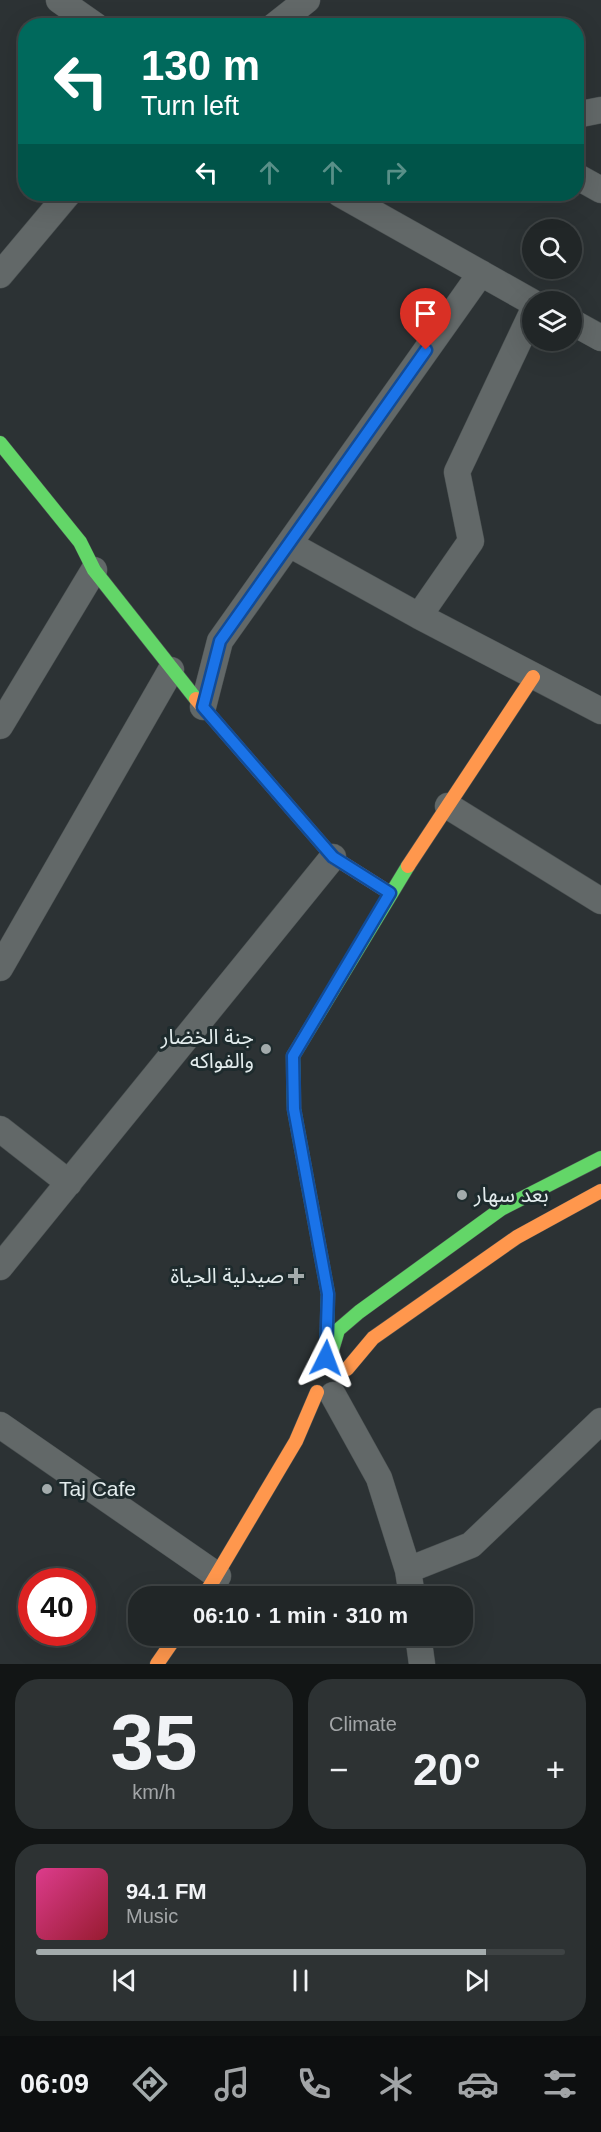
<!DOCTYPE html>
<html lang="en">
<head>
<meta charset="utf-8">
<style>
  body { margin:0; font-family:Arial,"Noto Sans Arabic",sans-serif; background:#2d3233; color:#f1f3f6; height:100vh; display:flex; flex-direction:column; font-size:22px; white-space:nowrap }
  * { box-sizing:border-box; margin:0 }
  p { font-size:20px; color:#a2a5a7 }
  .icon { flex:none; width:33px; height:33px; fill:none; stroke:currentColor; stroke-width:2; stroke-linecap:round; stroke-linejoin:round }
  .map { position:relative; height:1664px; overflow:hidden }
  .sheet { display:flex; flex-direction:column; gap:15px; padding:15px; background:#121515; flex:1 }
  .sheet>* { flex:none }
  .hud { position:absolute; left:18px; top:18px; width:566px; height:183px; border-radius:24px; box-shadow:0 6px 24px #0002,0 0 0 2px #3e4344; background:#00695c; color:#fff; overflow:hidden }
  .buttons { position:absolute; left:522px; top:219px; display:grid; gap:12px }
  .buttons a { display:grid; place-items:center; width:60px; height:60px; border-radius:50%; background:#212627; box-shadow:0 6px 24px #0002,0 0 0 2px #3e4344; font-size:30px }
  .speed { position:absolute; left:18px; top:1568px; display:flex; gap:12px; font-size:30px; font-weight:700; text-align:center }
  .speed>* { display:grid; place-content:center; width:78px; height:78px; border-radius:50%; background:#212627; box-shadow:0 6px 24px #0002,0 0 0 2px #3e4344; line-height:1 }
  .speed .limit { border:9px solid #d22; background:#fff; color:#111 }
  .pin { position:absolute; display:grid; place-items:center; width:51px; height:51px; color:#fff; margin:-62px -26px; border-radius:50% 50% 50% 0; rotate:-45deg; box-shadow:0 0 6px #0007 }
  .pin .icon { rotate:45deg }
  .me { position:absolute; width:66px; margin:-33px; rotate:3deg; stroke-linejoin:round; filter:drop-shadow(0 0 4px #0008) }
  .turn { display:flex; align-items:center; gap:21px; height:126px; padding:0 24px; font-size:27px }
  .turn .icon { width:78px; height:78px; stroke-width:2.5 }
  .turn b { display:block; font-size:42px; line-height:51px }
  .lanes { display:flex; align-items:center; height:57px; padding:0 24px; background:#0003; justify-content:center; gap:30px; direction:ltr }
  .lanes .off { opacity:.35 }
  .big { font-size:45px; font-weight:600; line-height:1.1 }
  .sheet .tile { flex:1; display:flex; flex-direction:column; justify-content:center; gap:9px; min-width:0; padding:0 21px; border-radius:24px; background:#2d3233 }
  .sheet .dial { align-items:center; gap:0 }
  .dial b { font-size:78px; line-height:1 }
  .song { display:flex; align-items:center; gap:18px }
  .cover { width:72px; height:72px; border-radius:9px; background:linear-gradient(135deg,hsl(330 70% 55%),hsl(350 70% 35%)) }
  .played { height:6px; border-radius:3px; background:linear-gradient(90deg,#a3abac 85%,#3e4344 85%) }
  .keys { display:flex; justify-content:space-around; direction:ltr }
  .heat { display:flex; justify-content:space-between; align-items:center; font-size:33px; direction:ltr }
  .sheet .tiles { flex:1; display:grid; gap:15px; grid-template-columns:1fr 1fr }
  .tile:last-child { grid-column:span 2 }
  .trip { position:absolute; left:128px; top:1586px; width:345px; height:60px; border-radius:24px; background:#212627; box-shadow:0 6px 24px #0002,0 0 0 2px #3e4344; font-weight:600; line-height:60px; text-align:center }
  .tab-bar { display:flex; height:96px; justify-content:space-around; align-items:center; background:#0d0f10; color:#a2a5a7 }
  .tab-bar .icon { width:42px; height:42px }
  .tab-bar .active { color:#a3abac }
  .tab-bar b { font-size:27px; color:#f1f3f6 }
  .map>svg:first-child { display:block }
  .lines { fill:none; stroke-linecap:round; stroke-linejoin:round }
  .street-casing { stroke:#4a5051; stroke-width:27 }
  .fast-casing { stroke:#4a5051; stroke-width:15 }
  .slow-casing { stroke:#4a5051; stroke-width:15 }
  .street { stroke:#626868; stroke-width:26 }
  .fast { stroke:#63d668; stroke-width:14 }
  .slow { stroke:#ff974d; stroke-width:14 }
  .route-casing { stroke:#114b97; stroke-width:15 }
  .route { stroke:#1a73e8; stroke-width:10 }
  .poi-dot { fill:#a3abac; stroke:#1e2b2d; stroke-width:2 }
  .labels { text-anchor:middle; stroke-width:6; stroke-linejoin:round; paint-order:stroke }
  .poi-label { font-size:21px; fill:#e3eced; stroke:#1e2b2d; text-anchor:end }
</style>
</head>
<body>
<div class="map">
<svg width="601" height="1664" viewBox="0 0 601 1664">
  <rect width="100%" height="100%" fill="#2c3234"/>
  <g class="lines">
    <defs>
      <path id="street" d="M59 0 96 26
        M274 26 307 0
        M576 115 601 110
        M576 176 601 190
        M340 194 532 302
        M0 275 68 194
        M572 322 601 338
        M289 544 419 616 601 711
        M419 616 471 541 457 472 532 313
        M203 707 220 641 481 273
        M0 726 94 570
        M448 806 601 901
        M0 968 171 670
        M0 1129 69 1183
        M0 1267 333 857
        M333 1395 379 1478 408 1570 412 1596
        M0 1425 218 1576
        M408 1570 471 1545 601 1421
        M418 1635 422 1664"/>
      <path id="fast" d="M0 443 80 542 94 570 196 699
        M330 1357 338 1330 359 1312 501 1209 601 1158
        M326 1358 328 1294 294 1109 293 1056 408 866"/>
      <path id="slow" d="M196 699 333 857 390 893
        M408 866 533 677
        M347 1369 373 1338 517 1237 601 1191
        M204 1596 296 1441 317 1392
        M157 1664 177 1635"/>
    </defs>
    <use href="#street" class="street-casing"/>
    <use href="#fast" class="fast-casing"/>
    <use href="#slow" class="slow-casing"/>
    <use href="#street" class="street"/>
    <use href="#fast" class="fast"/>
    <use href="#slow" class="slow"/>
  </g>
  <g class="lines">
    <defs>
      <path id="route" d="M326 1358 328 1294 294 1109 293 1056 390 893 333 857 203 707 220 641 426 350"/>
    </defs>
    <use href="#route" class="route-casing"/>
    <use href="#route" class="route"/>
  </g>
  <g class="poi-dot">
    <circle cx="266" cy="1049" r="6"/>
    <circle cx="462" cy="1195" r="6"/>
    <path d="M293 1267h6v6h6v6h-6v6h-6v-6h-6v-6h6z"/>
    <circle cx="47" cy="1489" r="6"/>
  </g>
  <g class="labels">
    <g class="poi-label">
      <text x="254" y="1044">جنة الخضار<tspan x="254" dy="24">والفواكه</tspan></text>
      <text x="474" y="1202" text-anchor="start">بعد سهار</text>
      <text x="284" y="1283">صيدلية الحياة</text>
      <text x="59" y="1496" text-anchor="start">Taj Cafe</text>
    </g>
  </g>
</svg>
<div class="buttons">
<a><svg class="icon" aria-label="search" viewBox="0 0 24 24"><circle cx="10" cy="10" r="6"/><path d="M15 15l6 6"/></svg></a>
<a><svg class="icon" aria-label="layers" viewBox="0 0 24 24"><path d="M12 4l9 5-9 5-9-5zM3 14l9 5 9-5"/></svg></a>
</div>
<div class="speed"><div class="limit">40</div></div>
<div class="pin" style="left:426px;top:350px;background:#d93025"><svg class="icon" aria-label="arrive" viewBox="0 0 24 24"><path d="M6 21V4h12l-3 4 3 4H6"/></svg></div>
<svg class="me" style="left:326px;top:1358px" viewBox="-20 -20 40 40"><path d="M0-17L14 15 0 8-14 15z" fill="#1a73e8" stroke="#fff" stroke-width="4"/></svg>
<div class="trip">06:10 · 1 min · 310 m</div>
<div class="hud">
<div class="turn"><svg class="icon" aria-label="left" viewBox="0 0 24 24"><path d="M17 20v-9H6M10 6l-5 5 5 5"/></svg><div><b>130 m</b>Turn left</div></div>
<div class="lanes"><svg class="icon" aria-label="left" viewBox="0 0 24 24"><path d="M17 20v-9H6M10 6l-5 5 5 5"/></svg><svg class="icon off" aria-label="ahead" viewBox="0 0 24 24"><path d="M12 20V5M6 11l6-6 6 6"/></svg><svg class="icon off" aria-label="ahead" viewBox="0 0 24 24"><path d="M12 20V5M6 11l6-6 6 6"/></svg><svg class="icon off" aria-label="right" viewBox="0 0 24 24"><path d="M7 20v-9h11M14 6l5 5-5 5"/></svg></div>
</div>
</div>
<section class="sheet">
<div class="tiles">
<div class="tile dial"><b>35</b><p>km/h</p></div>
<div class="tile"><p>Climate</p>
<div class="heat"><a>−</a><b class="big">20°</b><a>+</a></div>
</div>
<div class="tile">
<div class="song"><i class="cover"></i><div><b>94.1 FM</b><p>Music</p></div></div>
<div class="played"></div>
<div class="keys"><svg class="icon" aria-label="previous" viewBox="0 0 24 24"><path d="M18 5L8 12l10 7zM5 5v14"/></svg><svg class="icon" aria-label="pause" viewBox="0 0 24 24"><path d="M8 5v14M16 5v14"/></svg><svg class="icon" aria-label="next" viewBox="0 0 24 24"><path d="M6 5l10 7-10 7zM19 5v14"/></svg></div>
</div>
</div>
</section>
<nav class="tab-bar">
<b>06:09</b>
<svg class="icon active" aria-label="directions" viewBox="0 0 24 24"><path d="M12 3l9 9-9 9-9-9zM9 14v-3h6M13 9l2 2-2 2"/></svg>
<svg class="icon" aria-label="music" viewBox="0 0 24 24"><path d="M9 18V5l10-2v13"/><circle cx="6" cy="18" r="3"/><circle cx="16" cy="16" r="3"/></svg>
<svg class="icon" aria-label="phone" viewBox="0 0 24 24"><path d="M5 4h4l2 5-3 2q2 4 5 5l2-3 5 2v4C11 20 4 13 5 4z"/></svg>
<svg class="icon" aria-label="climate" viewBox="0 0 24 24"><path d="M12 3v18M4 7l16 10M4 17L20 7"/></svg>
<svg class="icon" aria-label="car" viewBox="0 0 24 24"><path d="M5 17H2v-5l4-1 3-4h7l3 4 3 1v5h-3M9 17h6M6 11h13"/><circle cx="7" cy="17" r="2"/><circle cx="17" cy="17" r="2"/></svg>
<svg class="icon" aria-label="filters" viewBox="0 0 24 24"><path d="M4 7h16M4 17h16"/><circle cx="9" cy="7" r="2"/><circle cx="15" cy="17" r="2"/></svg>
</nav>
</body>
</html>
